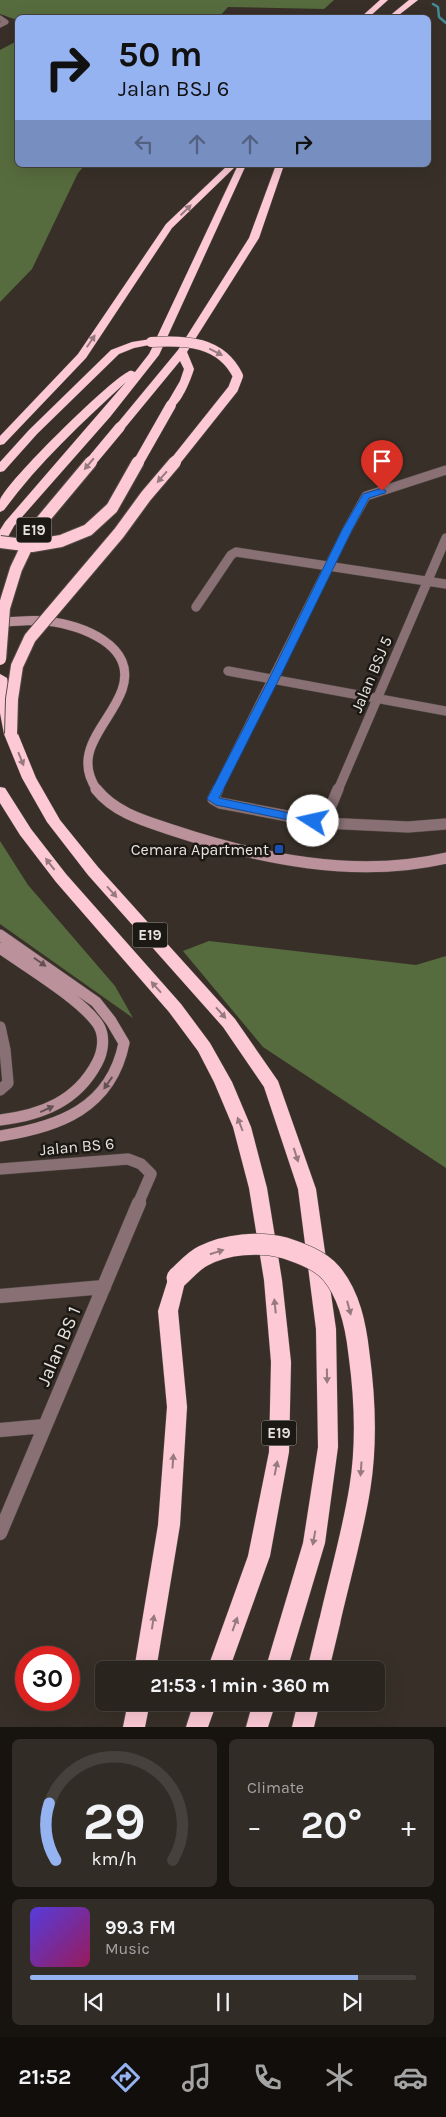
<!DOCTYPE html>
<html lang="en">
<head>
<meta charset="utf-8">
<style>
  body { margin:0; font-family:Karla,sans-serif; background:#322c27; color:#f1f3f6; height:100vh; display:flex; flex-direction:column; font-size:19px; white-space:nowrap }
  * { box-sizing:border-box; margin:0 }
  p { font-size:16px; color:#a5a4a4 }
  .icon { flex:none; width:28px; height:28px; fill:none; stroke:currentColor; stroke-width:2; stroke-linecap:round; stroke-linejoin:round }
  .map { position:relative; height:1727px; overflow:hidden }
  .sheet { display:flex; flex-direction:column; gap:12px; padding:12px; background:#171410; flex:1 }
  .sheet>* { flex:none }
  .hud { position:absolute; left:15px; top:15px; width:416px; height:152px; border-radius:8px; box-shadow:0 5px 20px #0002,0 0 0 1px #46413c; background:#95b2f1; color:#111; overflow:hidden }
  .speed { position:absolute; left:15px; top:1646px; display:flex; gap:10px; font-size:25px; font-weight:700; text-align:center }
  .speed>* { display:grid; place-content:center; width:65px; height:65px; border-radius:50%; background:#2a241e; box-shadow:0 5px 20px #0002,0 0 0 1px #46413c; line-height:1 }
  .speed .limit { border:8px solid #d22; background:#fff; color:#111 }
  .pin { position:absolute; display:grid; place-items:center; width:42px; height:42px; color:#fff; margin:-51px -21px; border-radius:50% 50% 50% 0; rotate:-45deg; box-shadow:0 0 5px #0007 }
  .pin .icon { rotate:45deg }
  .me { position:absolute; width:55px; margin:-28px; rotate:280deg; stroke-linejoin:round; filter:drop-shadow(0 0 4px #0008) }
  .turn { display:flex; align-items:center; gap:18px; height:105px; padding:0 20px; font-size:22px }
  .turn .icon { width:65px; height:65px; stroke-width:2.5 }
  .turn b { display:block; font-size:35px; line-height:42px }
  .lanes { display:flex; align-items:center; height:48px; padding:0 20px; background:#0003; justify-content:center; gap:25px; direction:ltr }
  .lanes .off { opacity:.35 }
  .big { font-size:38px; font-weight:700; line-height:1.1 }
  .sheet .card { flex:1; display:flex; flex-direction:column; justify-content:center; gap:8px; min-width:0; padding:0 18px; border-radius:8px; background:#322c27 }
  .sheet .dial { align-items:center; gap:0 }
  .dial svg { height:130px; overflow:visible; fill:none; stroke:#46413c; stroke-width:7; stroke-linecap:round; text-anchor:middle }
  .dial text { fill:#f1f3f6; stroke:none }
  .song { display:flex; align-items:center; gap:15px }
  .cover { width:60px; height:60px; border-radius:8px; background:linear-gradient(135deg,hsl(250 70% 55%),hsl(330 70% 35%)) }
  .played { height:5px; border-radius:2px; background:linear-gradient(90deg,#95b2f1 85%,#46413c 85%) }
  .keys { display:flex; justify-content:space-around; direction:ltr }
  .heat { display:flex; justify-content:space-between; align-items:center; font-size:28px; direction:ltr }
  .sheet .tiles { flex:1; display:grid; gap:12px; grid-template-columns:1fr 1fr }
  .card:last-child { grid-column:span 2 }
  .trip { position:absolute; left:95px; top:1661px; width:290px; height:50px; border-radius:8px; background:#2a241e; box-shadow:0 5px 20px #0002,0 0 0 1px #46413c; font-weight:700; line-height:50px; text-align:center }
  .tab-bar { display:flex; height:80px; justify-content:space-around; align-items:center; background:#110e0c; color:#a5a4a4 }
  .tab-bar .icon { width:35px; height:35px }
  .tab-bar .selected { color:#95b2f1 }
  .tab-bar b { font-size:22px; color:#f1f3f6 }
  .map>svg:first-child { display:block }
  .forest { fill:#576c3e }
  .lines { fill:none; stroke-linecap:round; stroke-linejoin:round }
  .stream { stroke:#438a97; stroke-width:2.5 }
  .street-far3-casing { stroke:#544c45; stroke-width:5.5 }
  .street-far2-casing { stroke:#544c45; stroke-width:10 }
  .street-far1-casing { stroke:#544c45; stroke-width:12 }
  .street-casing { stroke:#544c45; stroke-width:15 }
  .secondary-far1-casing { stroke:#544c45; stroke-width:10 }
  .secondary-casing { stroke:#544c45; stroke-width:12 }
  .highway-casing { stroke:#544c45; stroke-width:1 }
  .street-far3 { stroke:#897075; stroke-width:5 }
  .street-far2 { stroke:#897075; stroke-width:9 }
  .street-far1 { stroke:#897075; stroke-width:11 }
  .street { stroke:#897075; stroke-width:14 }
  .secondary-far1 { stroke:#bb929c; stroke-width:9 }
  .secondary { stroke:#bb929c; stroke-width:11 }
  .highway { fill:#fcc9d5; fill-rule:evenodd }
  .highway-bridge-far2-casing { stroke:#544c45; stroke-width:11; stroke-linecap:butt }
  .highway-bridge-far1-casing { stroke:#544c45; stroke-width:14; stroke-linecap:butt }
  .highway-bridge-casing { stroke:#544c45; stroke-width:22; stroke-linecap:butt }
  .highway-bridge-far2 { stroke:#fcc9d5; stroke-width:10 }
  .highway-bridge-far1 { stroke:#fcc9d5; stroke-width:12 }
  .highway-bridge { stroke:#fcc9d5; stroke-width:21 }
  .oneway { fill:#977a7f }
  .oneway2 { fill:#644f52 }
  .route { fill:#1a73e8; stroke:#114b97 }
  .transit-dot { fill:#1a4fb4; stroke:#1c1915; stroke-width:2 }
  .labels { text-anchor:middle; stroke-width:5; stroke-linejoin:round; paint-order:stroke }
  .shield { fill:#1c1915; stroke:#aaa6a1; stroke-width:1 }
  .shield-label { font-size:15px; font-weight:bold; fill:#e7e2dd }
  .street-label { font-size:16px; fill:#e7e2dd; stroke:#1c1915 }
  .poi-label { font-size:16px; fill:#e7e2dd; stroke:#1c1915; text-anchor:end }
  .near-street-label { font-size:19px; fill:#e7e2dd; stroke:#1c1915 }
</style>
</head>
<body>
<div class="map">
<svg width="446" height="1727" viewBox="0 0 446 1727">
  <rect width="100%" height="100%" fill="#383028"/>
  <path class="forest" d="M0 0H334L324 9 228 7 219 17 18 18 17 20 0 14Z
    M17 41 18 165H85L78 173 32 269 0 302V50Z
    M0 841 28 885 115 986 133 1018 0 924Z
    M209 941 416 965 446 956V1168L263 1047 183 951Z"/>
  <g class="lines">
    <path class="stream" d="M433 4 438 7 439 17 446 23"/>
    <defs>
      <path id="street-far3" d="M0 18 6 22 0 25"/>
      <path id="street-far2" d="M196 607 231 555 236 552 446 584
        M228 671 446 711
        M217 790 347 530 366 496 446 470
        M338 790 446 538"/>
      <path id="street-far1" d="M218 789 213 799 220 803 324 823 408 827 446 824
        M324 823 338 789
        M0 1027 5 1050 8 1083 0 1090
        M0 1169 128 1159 141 1164 151 1174 138 1204"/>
      <path id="street" d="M0 1296 104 1287
        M0 1430 45 1426
        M0 1533 139 1203"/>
      <path id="secondary-far1" d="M0 622C15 622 31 619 46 621 81 625 138 645 122 690 110 724 70 751 97 790"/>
      <path id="secondary" d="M96 789C115 813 145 821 172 830 259 859 355 879 446 858
        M0 935 96 1002 111 1021 124 1043C111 1108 59 1127 0 1136
        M0 948C25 966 84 1001 99 1026 105 1037 103 1052 97 1063 77 1101 42 1115 0 1120"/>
      <path id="highway" d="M380 0H388L368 18H360Z
        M409 0H418L395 18H387Z
        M228 165H237L172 228 86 358 4 444 0 445V436L78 354 166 224Z
        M238 165H246L159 355 110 417 14 526 4 544 0 545V530L5 522 126 382C82 423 39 462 4 510L0 512C0 508 0 503 0 500 6 482 109 381 128 372 131 370 131 371 135 372L149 354 154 344 134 348 119 354 37 434 4 471 0 472V462L29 430 111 350 132 342 151 339 155 341Z
        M276 165H284L259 238 187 352 194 369C191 379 181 405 171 408L166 405 180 381 184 369 180 361 124 429H116L115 427 116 425 178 350 249 238Z
        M0 674 7 678 18 734 36 778 60 820 98 867 235 1019 278 1081 316 1189 336 1329 338 1447 325 1543 287 1670H265L303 1543 318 1447 316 1329 298 1189 264 1087 223 1027 88 875 47 822 22 778 4 734 0 713Z
        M0 787 5 788 31 829 66 874 181 1004 210 1043 232 1082 251 1127 267 1188 282 1280 291 1362 289 1452 270 1556 229 1670H207L248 1556 269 1452 271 1362 264 1280 249 1188 233 1127 214 1082 198 1051 169 1012 56 882 20 835 0 803Z
        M177 1270 184 1273 186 1278 178 1311 187 1407 180 1525 156 1670H134L158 1525 167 1407 158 1311 170 1273Z
        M330 1609 338 1613 341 1620 329 1670H307L319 1620 322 1613Z
        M128 1702H150L145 1727H123Z
        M194 1702H217L208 1727H186Z
        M253 1702H276L268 1727H246Z
        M298 1702H320L314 1727H292Z"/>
    </defs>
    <use href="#street-far3" class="street-far3-casing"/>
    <use href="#street-far2" class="street-far2-casing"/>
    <use href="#street-far1" class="street-far1-casing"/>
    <use href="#street" class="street-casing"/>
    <use href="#secondary-far1" class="secondary-far1-casing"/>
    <use href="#secondary" class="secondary-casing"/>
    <use href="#highway" class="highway-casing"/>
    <use href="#street-far3" class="street-far3"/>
    <use href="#street-far2" class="street-far2"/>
    <use href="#street-far1" class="street-far1"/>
    <use href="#street" class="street"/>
    <use href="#secondary-far1" class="secondary-far1"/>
    <use href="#secondary" class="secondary"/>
    <use href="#highway" class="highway"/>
    <defs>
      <path id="highway-bridge-far2" d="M151 342C186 340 221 341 238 376L233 389 174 463
        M90 463 120 427
        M138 463 171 405"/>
      <path id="highway-bridge-far1" d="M0 542 32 546 61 541 88 530 112 508 138 462
        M0 659 4 608 16 569 35 529 91 462
        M11 734 12 699 17 666 30 638 119 533 146 496 175 462"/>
      <path id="highway-bridge" d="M177 1278C185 1271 193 1261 203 1256 226 1244 259 1241 285 1248 300 1253 320 1260 331 1273 350 1295 356 1327 359 1354 365 1398 367 1443 360 1487 353 1532 340 1576 330 1620"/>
    </defs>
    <use href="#highway-bridge-far2" class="highway-bridge-far2-casing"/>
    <use href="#highway-bridge-far1" class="highway-bridge-far1-casing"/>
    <use href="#highway-bridge" class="highway-bridge-casing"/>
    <use href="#highway-bridge-far2" class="highway-bridge-far2"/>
    <use href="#highway-bridge-far1" class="highway-bridge-far1"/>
    <use href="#highway-bridge" class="highway-bridge"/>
  </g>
  <defs><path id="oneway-solid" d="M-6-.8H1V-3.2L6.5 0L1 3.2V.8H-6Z" transform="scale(1.25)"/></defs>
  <g class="oneway">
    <use href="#oneway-solid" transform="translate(186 210) rotate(-44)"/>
    <use href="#oneway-solid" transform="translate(91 341) rotate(-56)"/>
    <use href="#oneway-solid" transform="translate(216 352) rotate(27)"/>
    <use href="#oneway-solid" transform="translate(89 464) rotate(130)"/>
    <use href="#oneway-solid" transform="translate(162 477) rotate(131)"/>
    <use href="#oneway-solid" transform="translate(21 759) rotate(68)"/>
    <use href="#oneway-solid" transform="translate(50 864) rotate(-128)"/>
    <use href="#oneway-solid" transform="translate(112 892) rotate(48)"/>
    <use href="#oneway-solid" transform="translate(156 987) rotate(-132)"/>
    <use href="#oneway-solid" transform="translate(221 1013) rotate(48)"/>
    <use href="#oneway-solid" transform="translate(240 1124) rotate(-111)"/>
    <use href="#oneway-solid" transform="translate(296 1155) rotate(72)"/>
    <use href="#oneway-solid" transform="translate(217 1252) rotate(-18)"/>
    <use href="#oneway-solid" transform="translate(275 1306) rotate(-96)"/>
    <use href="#oneway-solid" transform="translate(349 1308) rotate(75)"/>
    <use href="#oneway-solid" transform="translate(327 1376) rotate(89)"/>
    <use href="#oneway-solid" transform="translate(173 1461) rotate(-86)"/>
    <use href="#oneway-solid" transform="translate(276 1468) rotate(-79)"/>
    <use href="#oneway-solid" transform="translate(361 1469) rotate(94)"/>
    <use href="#oneway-solid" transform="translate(314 1538) rotate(100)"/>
    <use href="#oneway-solid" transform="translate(153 1622) rotate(-81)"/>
    <use href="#oneway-solid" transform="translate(235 1624) rotate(-70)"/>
  </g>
  <g class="oneway2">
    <use href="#oneway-solid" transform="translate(40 962) rotate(35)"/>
    <use href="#oneway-solid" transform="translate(108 1083) rotate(125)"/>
    <use href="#oneway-solid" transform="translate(47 1109) rotate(-24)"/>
  </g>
  <path class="route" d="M382 488 386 491 385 493 369 498 352 530 279 679 219 798 313 818 319 821 313 825 216 805 207 799 269 679 342 530 363 494Z"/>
  <rect class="transit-dot" x="274" y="844" width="10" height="10" rx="2.5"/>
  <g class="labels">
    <g class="shield">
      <rect x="16.5" y="517.5" width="35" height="25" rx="4"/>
      <rect x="132.5" y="922.5" width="35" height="25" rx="4"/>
      <rect x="261.5" y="1420.5" width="35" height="25" rx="4"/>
    </g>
    <g class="shield-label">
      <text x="34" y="535">E19</text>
      <text x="150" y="940">E19</text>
      <text x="279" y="1438">E19</text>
    </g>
    <g class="street-label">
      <text transform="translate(371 674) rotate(-67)" y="6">Jalan BSJ 5</text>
      <text transform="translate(77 1146) rotate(-5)" y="6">Jalan BS 6</text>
    </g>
    <g class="poi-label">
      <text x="269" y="855">Cemara Apartment</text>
    </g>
    <g class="near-street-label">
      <text transform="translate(58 1346) rotate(-67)" y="7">Jalan BS 1</text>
    </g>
  </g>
</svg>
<div class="speed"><div class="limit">30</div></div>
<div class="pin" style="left:382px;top:491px;background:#d93025"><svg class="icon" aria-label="arrive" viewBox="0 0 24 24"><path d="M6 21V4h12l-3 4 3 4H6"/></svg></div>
<svg class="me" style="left:313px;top:821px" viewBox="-20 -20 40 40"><circle r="19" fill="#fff"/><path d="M0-13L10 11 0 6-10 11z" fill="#1a73e8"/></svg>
<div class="trip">21:53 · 1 min · 360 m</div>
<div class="hud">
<div class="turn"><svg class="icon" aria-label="right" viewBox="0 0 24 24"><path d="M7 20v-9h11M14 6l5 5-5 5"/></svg><div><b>50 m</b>Jalan BSJ 6</div></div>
<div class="lanes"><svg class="icon off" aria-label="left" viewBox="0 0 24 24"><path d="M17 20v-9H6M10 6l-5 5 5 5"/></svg><svg class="icon off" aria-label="ahead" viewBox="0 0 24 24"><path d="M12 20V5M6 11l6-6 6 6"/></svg><svg class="icon off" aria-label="ahead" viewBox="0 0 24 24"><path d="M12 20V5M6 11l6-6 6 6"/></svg><svg class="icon" aria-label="right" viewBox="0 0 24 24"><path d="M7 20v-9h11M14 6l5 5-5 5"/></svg></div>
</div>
</div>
<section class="sheet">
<div class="tiles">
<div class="card dial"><svg viewBox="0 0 100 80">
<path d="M14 69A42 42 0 1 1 86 69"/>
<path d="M14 69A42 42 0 0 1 10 34" stroke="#95b2f1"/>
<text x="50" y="56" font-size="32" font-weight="700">29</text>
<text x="50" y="72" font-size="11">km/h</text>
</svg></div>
<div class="card"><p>Climate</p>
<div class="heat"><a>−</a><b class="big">20°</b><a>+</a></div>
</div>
<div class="card">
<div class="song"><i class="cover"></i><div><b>99.3 FM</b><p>Music</p></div></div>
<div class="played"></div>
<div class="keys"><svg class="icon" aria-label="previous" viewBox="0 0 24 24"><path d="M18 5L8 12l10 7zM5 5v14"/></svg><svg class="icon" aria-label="pause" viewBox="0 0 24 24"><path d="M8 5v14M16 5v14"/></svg><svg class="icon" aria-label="next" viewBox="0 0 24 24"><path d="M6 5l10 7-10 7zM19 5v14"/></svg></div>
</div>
</div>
</section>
<nav class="tab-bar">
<b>21:52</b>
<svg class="icon selected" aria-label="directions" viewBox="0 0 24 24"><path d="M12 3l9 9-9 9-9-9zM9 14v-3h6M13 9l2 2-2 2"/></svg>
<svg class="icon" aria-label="music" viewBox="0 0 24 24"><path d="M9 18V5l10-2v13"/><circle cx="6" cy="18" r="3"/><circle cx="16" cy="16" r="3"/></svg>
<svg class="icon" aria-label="phone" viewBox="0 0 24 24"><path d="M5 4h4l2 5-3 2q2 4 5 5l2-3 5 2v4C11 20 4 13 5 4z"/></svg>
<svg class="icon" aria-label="climate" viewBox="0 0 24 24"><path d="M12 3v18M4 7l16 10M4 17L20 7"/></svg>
<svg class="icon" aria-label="car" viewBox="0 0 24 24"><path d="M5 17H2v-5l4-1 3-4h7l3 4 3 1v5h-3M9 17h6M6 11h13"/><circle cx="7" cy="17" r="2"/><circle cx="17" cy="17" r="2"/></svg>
</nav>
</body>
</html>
